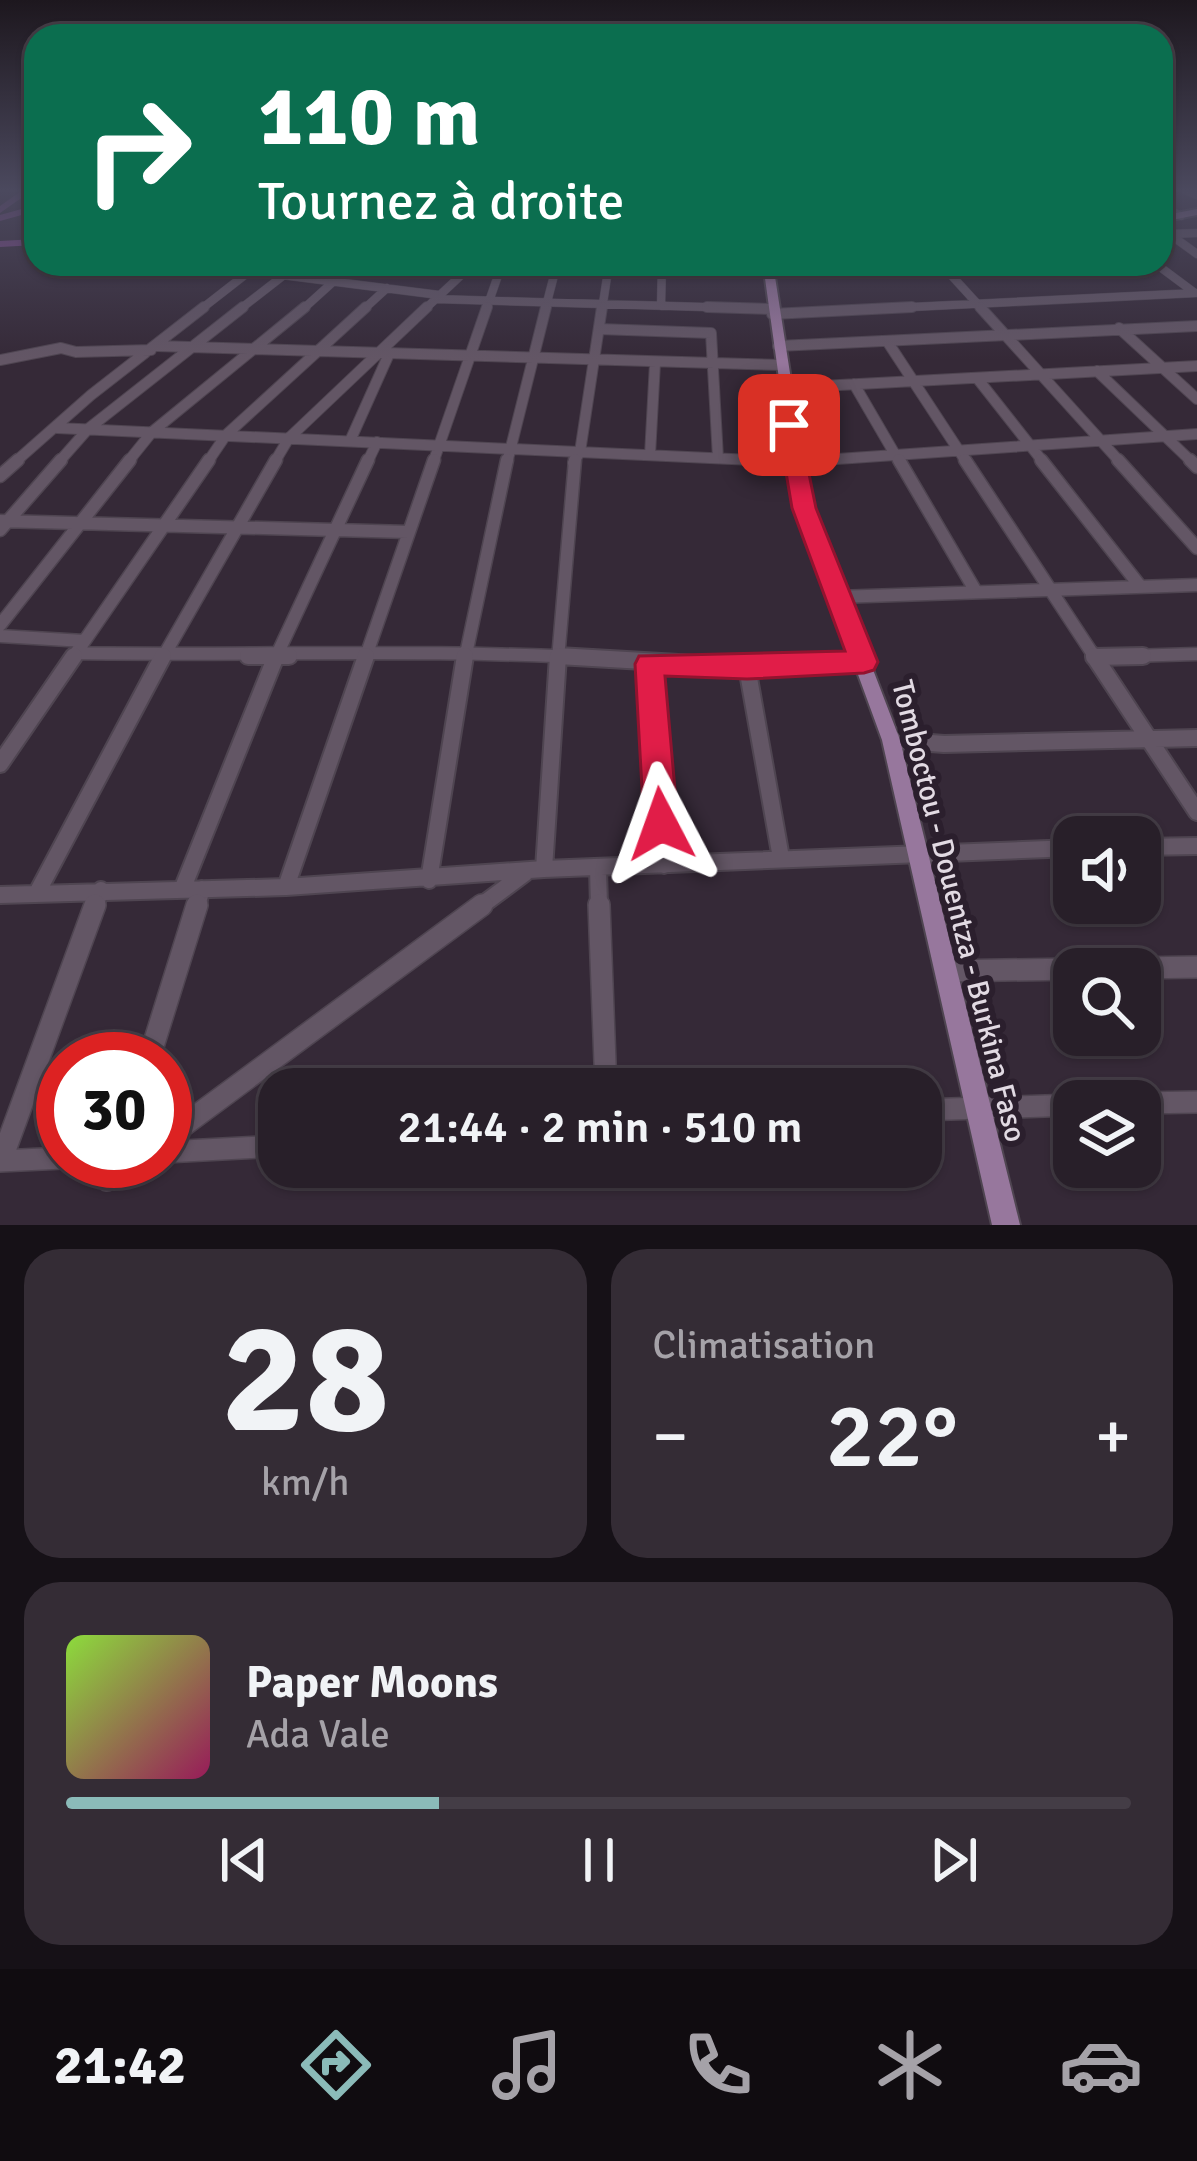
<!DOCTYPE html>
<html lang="fr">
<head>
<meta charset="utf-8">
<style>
  body { margin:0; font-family:Signika,sans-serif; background:#342c35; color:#f1f3f6; height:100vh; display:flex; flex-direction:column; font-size:45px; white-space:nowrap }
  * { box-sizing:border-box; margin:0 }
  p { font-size:39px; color:#a5a2a8 }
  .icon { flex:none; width:66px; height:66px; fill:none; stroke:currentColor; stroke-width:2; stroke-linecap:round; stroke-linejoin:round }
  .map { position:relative; height:1225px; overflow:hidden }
  .side { display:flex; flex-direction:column; gap:24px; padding:24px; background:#161117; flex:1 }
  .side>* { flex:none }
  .hud { position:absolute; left:24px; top:24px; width:1149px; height:252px; border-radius:36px; box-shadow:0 3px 9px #0004,0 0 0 3px #443d46; background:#0b6e4f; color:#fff; overflow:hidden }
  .buttons { position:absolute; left:1053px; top:816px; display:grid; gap:24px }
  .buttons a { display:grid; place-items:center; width:108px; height:108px; border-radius:24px; background:#281f29; box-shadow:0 3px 9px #0004,0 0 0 3px #443d46; font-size:60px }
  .speed { position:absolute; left:36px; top:1032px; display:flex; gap:24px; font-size:60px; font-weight:700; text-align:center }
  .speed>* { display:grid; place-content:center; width:156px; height:156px; border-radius:50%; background:#281f29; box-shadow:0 3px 9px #0004,0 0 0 3px #443d46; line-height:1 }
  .speed .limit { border:18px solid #d22; background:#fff; color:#111 }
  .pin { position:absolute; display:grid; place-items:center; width:102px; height:102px; color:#fff; margin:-51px; border-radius:24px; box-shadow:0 6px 18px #0006 }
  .me { position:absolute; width:132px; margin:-66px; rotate:356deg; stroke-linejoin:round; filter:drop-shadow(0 0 9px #0008) }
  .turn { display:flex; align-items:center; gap:42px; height:252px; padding:0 36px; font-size:54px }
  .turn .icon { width:156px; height:156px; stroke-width:2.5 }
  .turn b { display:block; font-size:84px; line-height:102px }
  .big { font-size:90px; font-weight:600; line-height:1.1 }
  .side .widget { flex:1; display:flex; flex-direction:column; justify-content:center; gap:18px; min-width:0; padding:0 42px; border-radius:36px; background:#342c35 }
  .side .dial { align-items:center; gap:0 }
  .dial b { font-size:156px; line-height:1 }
  .song { display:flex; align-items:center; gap:36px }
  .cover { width:144px; height:144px; border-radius:18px; background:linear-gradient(135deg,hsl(90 70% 55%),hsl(330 70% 35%)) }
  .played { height:12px; border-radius:6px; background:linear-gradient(90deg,#8bbbb9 35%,#443d46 35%) }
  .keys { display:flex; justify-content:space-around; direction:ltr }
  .heat { display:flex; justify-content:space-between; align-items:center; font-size:66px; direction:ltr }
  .side .tiles { flex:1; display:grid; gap:24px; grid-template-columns:1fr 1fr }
  .widget:last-child { grid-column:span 2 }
  .trip { position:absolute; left:258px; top:1068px; width:684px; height:120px; border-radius:36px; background:#281f29; box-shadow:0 3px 9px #0004,0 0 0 3px #443d46; font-weight:600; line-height:120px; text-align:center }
  .menu { display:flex; height:192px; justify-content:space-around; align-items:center; background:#100c10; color:#a5a2a8 }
  .menu .icon { width:84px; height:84px }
  .menu .selected { color:#8bbbb9 }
  .menu b { font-size:54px; color:#f1f3f6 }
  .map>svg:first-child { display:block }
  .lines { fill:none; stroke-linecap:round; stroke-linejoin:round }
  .river { fill:#84488f; fill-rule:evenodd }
  .minor-far4-casing { stroke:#4f4551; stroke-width:9 }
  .minor-far3-casing { stroke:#4f4551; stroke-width:12 }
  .minor-far2-casing { stroke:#4f4551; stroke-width:15 }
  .minor-far1-casing { stroke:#4f4551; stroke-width:20 }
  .minor-casing { stroke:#4f4551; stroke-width:24 }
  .major-casing { stroke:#4f4551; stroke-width:4 }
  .minor-far4 { stroke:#635665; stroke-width:8 }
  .minor-far3 { stroke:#635665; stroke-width:10 }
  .minor-far2 { stroke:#635665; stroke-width:12 }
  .minor-far1 { stroke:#635665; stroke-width:16 }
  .minor { stroke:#635665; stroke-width:21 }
  .major { fill:#97779d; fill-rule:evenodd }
  .route { fill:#e11d48; stroke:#92132f; stroke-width:3 }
  .labels { text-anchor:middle; stroke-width:12; stroke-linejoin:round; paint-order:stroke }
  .street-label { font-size:30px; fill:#e2dae3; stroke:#2b1f2d }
</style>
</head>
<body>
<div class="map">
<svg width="1197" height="1225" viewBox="0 0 1197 1225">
  <rect width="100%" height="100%" fill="#352937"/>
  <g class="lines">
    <path class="river" d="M24 189H34L0 213V206Z
      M36 205V211L0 221V215Z
      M36 239V245L0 247V241Z"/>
    <defs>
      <path id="minor-far4" d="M1183 189 1197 195
        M1161 206 1181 216
        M1161 228 1197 254
        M1169 234 1197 233
        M402 264 465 272
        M941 264 983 310
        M1156 264 1195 293
        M436 299 772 309
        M661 306 662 264
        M200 310 250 271 439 295
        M239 310 284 275
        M302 310 334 281
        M363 310 387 288
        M424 310 473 264
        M486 310 502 264
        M545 310 557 264
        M602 310 609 264
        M851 310 1196 293"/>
      <path id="minor-far3" d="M707 307 772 309
        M980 307 1121 463
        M772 314 912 307
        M1119 328 1197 399
        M599 329 711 333 718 458
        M887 341 967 463
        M157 346 781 365
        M778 346 1197 326
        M0 360 61 348 76 352 151 350
        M1097 371 1193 463
        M977 378 1044 463
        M854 384 900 463
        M784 388 1197 366
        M57 428 794 462 1197 434
        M350 441 389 354
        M650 455 655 363
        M14 463 91 395 204 307
        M58 463 88 429 243 307
        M127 463 152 432 305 307
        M207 463 226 435 366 307
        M274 463 289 438 427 307
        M367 463 377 442
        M433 463 487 307
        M507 463 546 307
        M573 463 580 452 602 307"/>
      <path id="minor-far2" d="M754 460H820
        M899 460 975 590
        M965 460 1096 659
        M1041 460 1140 586
        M1118 460 1197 548
        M1190 460 1197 467
        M0 476 18 460
        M0 521 408 532
        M0 530 61 460
        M837 597 1197 585
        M0 625 130 460
        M0 636 84 641
        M76 653C254 656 431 648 608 659
        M1094 657 1197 654
        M72 659 209 460
        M162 659 276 460
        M275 659 368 460
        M365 659 434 460
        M465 659 507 460
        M558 659 575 460"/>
      <path id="minor-far1" d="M248 656H289
        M558 656 747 667 864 662
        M1094 656 1197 812
        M1094 657 1143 656
        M650 664 664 865
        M747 667 781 858
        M891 740 944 744 1197 738
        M0 764 74 656
        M1140 847 1197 846
        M598 867 599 908
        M544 869 558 656
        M429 880 465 656
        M286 887 366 656
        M182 890 276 656
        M37 893 163 656
        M0 895 286 887 544 869 1074 848
        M94 908 101 890
        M196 908 202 889
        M478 908 525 873"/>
      <path id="minor" d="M599 905 606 1089
        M946 971 1197 967
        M149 1059 197 905
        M1140 1103 1197 1102
        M921 1110 1074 1105
        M165 1139 482 905
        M165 1152 279 1146
        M0 1161 63 1158
        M1 1161 95 905
        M107 1180 135 1161"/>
      <path id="major" d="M1197 209V215L1161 222V216Z
        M763 264H773L811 508 900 740 1020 1225H992L882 740 797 508Z"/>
    </defs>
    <use href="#minor-far4" class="minor-far4-casing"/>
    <use href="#minor-far3" class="minor-far3-casing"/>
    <use href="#minor-far2" class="minor-far2-casing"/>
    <use href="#minor-far1" class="minor-far1-casing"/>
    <use href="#minor" class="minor-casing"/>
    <use href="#major" class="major-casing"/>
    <use href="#minor-far4" class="minor-far4"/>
    <use href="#minor-far3" class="minor-far3"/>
    <use href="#minor-far2" class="minor-far2"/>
    <use href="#minor-far1" class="minor-far1"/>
    <use href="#minor" class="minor"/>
    <use href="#major" class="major"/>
  </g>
  <linearGradient id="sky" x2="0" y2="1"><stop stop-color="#1d171e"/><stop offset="0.53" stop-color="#4b495e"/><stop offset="1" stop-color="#4b495e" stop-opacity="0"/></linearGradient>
  <rect width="1197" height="360" fill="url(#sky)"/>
  <path class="route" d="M789 419 799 425 816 508 878 662 874 670 864 673 747 679 665 676 678 824 673 836 661 840 649 836 644 824 635 664 639 656 845 651 792 508 778 425Z"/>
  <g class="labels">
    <g class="street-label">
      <text transform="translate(959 911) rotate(76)" y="10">Tomboctou - Douentza - Burkina Faso</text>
    </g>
  </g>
</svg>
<div class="buttons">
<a><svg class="icon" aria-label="sound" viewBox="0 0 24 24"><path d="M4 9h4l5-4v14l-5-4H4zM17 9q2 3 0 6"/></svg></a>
<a><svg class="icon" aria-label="search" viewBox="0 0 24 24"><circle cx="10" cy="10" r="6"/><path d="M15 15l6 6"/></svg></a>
<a><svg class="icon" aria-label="layers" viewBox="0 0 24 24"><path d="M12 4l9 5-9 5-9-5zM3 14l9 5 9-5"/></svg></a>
</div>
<div class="speed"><div class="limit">30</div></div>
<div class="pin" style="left:789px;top:425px;background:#d93025"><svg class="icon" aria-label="arrive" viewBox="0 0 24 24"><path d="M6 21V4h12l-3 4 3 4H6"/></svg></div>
<svg class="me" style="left:661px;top:824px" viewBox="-20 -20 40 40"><path d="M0-17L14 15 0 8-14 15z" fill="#e11d48" stroke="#fff" stroke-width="4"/></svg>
<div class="trip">21:44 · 2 min · 510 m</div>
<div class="hud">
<div class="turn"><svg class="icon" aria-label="right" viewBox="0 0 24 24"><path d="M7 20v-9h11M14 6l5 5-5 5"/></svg><div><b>110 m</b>Tournez à droite</div></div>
</div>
</div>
<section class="side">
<div class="tiles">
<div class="widget dial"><b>28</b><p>km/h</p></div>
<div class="widget"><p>Climatisation</p>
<div class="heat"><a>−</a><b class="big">22°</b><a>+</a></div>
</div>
<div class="widget">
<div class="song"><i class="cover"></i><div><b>Paper Moons</b><p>Ada Vale</p></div></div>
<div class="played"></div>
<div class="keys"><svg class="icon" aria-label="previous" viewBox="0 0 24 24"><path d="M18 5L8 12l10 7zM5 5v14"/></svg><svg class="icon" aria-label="pause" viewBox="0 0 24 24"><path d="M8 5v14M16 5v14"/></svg><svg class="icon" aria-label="next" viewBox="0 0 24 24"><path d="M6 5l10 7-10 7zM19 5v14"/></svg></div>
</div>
</div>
</section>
<nav class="menu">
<b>21:42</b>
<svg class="icon selected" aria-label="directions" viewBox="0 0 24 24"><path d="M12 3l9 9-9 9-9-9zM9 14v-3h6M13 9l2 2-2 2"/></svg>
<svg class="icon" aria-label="music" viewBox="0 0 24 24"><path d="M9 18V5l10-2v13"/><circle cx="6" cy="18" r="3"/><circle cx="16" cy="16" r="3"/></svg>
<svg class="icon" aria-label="phone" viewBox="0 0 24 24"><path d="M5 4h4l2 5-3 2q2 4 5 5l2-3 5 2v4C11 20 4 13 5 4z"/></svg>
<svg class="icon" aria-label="climate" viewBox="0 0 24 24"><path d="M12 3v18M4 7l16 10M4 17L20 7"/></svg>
<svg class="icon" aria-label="car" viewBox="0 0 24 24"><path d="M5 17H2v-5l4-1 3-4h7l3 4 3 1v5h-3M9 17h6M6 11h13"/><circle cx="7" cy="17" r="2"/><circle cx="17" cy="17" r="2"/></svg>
</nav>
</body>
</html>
